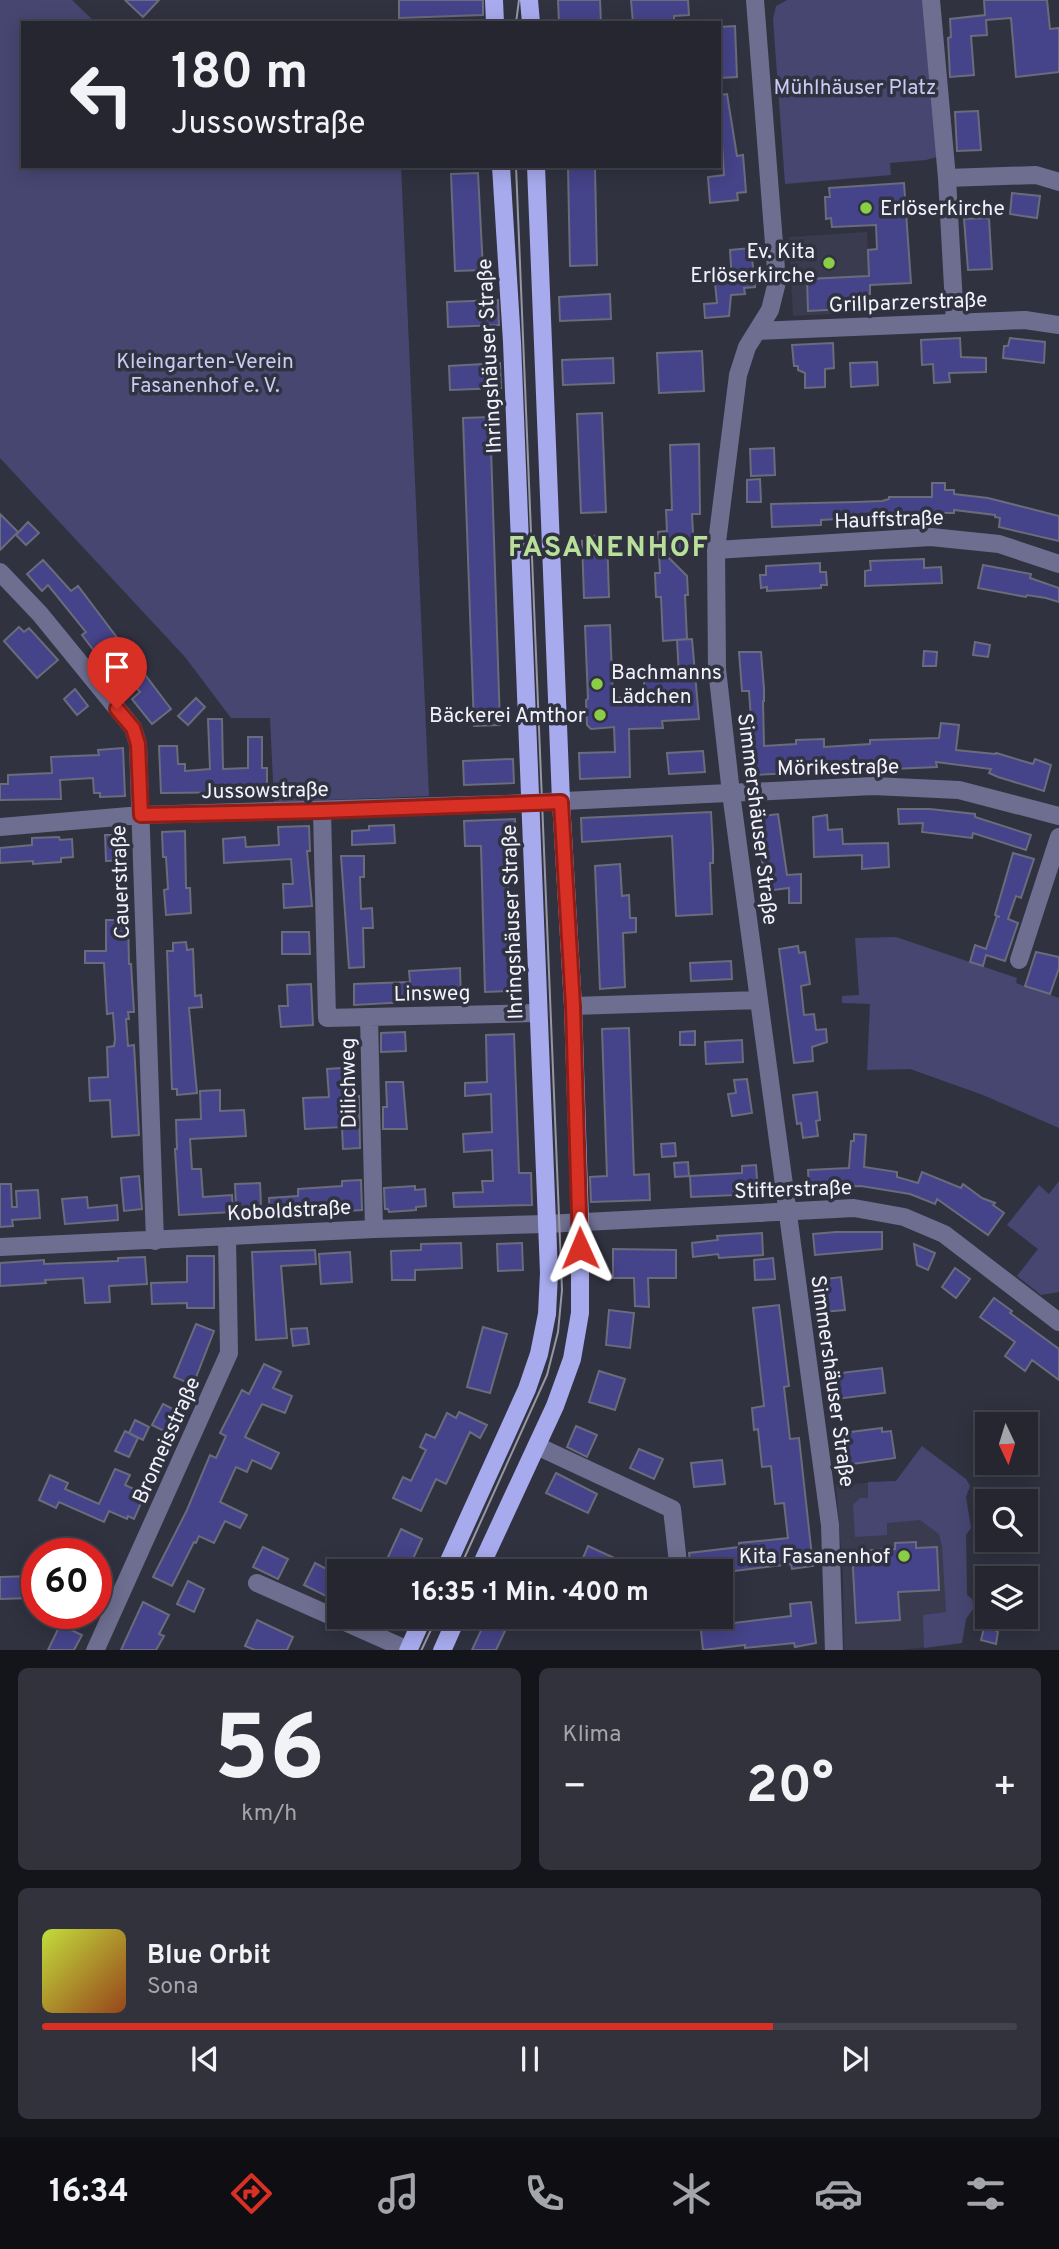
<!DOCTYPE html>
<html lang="de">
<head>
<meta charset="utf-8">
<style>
  body { margin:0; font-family:Overpass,sans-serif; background:#31323c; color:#f1f3f6; height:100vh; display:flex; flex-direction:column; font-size:26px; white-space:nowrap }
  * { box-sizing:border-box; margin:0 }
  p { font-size:23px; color:#a3a5ab }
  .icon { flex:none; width:38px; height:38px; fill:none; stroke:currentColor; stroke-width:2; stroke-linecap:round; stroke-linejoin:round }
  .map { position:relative; height:1650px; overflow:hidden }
  .side { display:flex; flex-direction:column; gap:18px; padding:18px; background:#14151a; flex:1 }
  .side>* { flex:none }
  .hud { position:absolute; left:21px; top:21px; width:700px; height:147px; border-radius:0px; box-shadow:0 4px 18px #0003,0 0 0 2px #42434c; background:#252630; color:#f1f3f6; overflow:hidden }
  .needle { width:46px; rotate:176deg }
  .tools { position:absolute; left:975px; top:1412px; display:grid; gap:14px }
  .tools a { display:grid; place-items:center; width:63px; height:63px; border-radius:0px; background:#252630; box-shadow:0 4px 18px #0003,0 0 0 2px #42434c; font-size:35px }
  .speed { position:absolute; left:21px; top:1538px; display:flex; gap:14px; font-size:35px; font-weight:700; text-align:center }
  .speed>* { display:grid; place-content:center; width:91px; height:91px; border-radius:50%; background:#252630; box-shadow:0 4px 18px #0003,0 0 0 2px #42434c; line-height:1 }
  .speed .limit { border:10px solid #d22; background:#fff; color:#111 }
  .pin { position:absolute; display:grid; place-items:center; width:60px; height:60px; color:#fff; margin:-72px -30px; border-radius:50% 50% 50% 0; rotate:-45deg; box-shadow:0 0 7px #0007 }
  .pin .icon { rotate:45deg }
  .me { position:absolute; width:77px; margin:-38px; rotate:359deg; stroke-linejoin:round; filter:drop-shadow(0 0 5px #0008) }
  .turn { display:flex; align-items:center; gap:24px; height:147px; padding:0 35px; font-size:32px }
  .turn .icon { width:91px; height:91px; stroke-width:2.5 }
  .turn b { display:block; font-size:49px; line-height:60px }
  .big { font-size:52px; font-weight:700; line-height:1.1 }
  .side .tile { flex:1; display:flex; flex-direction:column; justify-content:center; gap:10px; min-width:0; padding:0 24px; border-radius:10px; background:#31323c }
  .side .dial { align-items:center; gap:0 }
  .dial b { font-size:91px; line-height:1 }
  .song { display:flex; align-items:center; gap:21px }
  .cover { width:84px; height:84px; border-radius:10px; background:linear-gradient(135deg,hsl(70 70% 55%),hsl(20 70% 35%)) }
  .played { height:7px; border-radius:4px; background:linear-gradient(90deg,#d93025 75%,#42434c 75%) }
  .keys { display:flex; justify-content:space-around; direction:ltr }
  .heat { display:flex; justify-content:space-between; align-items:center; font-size:38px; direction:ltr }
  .side .tiles { flex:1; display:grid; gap:18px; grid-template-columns:1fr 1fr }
  .tile:last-child { grid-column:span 2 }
  .trip { position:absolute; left:327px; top:1559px; width:406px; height:70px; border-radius:0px; background:#252630; box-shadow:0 4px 18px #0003,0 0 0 2px #42434c; font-weight:700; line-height:70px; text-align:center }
  .menu { display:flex; height:112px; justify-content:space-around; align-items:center; background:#0f0f13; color:#a3a5ab }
  .menu .icon { width:49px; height:49px }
  .menu .selected { color:#d93025 }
  .menu b { font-size:32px; color:#f1f3f6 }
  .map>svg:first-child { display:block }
  .built { fill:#3a3b4f }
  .green { fill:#464671 }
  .building { fill:#454389; stroke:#6a6b7b; stroke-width:2 }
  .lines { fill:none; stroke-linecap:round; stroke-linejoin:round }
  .minor { stroke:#6e6f90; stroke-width:18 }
  .major { stroke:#a7aaed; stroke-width:18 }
  .tram { stroke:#9697a3; stroke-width:2 }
  .route-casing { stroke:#8d1f18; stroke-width:18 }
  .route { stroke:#d93025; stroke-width:12 }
  .poi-dot { fill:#8ace47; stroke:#313240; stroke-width:2.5 }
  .labels { text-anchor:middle; stroke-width:7; stroke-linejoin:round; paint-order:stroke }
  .park-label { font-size:21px; fill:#c8cbf4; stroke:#313240 }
  .poi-label { font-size:21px; fill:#f1f2fb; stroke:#313240; text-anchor:end }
  .street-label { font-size:21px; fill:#f1f2fb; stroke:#313240 }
  .district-label { font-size:28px; font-weight:bold; letter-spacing:2px; fill:#b9e09b; stroke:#313240 }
</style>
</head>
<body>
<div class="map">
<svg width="1059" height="1651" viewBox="0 0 1059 1651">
  <rect width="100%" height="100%" fill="#313240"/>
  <path class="built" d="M867 232 871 312 793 316 789 237Z
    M922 1446 966 1532 967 1613 962 1643 900 1650H844L843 1574 836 1485 896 1481Z"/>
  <path class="green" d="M0 0H72L96 23H23V166H401L429 796 274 802 270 718H231L185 657 0 458Z
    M787 0H924L940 156 926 160 890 163 891 175 785 184 773 19 776 6Z
    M896 937 1017 978 1016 983 1059 998V1128L983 1095 910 1069 867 1070 870 1004 842 1003V996L859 995 855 938Z
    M1059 1181V1292L1041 1295 1017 1276 1038 1249 1007 1225 1039 1185 1049 1194Z
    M922 1446 966 1479 970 1486 966 1497 971 1528 966 1535 967 1595 972 1599 974 1608 966 1619 962 1643 924 1648 923 1615 946 1612 942 1546 939 1534 920 1520 887 1523V1535L855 1537 853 1505 860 1498H868V1482L896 1481Z"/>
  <path class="building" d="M125 0H159L143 17Z
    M399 0H483V15L399 18Z
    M558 0H600L601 23H559Z
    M631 0H688L689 15 674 16V23H633Z
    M984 0H1047L1050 29 1059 28V72L1016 77 1011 18 986 20 987 35 971 36 974 75 950 77 948 38 951 37 950 19 985 15Z
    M735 26 737 77 719 78V27Z
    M727 94 737 156 743 155 746 192 737 193 738 200 710 203 708 177 724 175 719 95Z
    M978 111 981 150 957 151 955 112Z
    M568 168H595L597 265 570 266Z
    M478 173 483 270 455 271 451 174Z
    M904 183 911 283 870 285V294H864L865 308 808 311 807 279 869 276 868 250 877 249 876 225 832 227 831 218 826 219 825 197H830L829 188Z
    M1012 193 1040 196 1037 218 1010 214Z
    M989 218 992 269 968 270 964 219Z
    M751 248 755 287 744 288 745 294 731 295 729 316 705 318 704 304 717 303 715 283 732 281 730 250Z
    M610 294 611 319 560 321 559 297Z
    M498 300 499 325 448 327 447 302Z
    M960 338 961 357 986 358V372L949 373 950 382 934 383 933 364 922 365 921 340Z
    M1010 338 1045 342 1044 363 1003 358 1004 346H1008Z
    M833 343 834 368 825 369V387L805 388V373L798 370V366H794L792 345Z
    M702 351 704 391 659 393 657 353Z
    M613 358 614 383 563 385 562 360Z
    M877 362 878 385 851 387 850 363Z
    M500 363 501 388 450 390 449 366Z
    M602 413 606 512 581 513 577 414Z
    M490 417 500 725 474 726 463 418Z
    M699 444 700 514H692L694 552 665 554 687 576 688 595H685L687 639 663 641 661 597H656L655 573H660L658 532 667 531 666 510H672L670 445Z
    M774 448 775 475 751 476 750 449Z
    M760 479 761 502H747V480Z
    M932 483H945V490H954V494L988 498 1059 516V541L999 527 1000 518 995 517V515L954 510V513H940V522L889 521V516L821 520V525L772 527 771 504 856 502 882 501 889 499V497H932Z
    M0 514 18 532 0 550Z
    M28 522 39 533 26 545 16 535Z
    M607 535 609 597 584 598 582 541 591 540V536Z
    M924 559V568L941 567 942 583 865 586V571L871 570 870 561Z
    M43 560 71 591 78 586 171 709 152 724 132 699 140 692 122 671 114 677 82 635 86 632 48 585 42 591 27 574Z
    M820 563V572H826L827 585H821V588L767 591V587L761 588 760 575H766V566Z
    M983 565 1031 574 1030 578 1059 588V602L1046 598 1027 595 1026 597 978 588Z
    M610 625 613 698 644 697V676L679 675 677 640 692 639 699 719 662 721 663 728 629 729 630 777 580 779 579 753 615 752 614 727 591 729 587 725 586 700 588 699 585 626Z
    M19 627 24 632 29 628 58 660 37 678 4 641Z
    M975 642 990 645 988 657 973 655Z
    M924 651 937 652 936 666H923Z
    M739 652H761L764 689V701H763L764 746 796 744V740L824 739V747L870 744V740L939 738 941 723 959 725 956 750 995 754 996 753 1033 764 1035 759 1051 765 1044 791 998 777 989 773 991 769 936 762 937 767 751 775 745 720 751 719 749 691H742Z
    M75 689 88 706 77 715 64 699Z
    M196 698 205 707 188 725 178 716Z
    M208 719H222L223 769 248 768V737H262V768H267V792L161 793 159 746H177L178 764H185V771L210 769Z
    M123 748 125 796 100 797V793H94L93 778 60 780 61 799 0 800V784H8V775L52 773 51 757 99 755 98 750Z
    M703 751 705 772 669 774 667 753Z
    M513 759 514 783 464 785 463 761Z
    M898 809H930L975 814V817L1031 835 1026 850 973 833 972 838 922 832 923 823 899 824Z
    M711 812 713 849V863H710L712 914 676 916 672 836 582 842 581 818Z
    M778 814 787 875 801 874V903H789V888L766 891 756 817Z
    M827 815 828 830 842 829 843 844 888 843 889 867 862 869V855L814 857 813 817Z
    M515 819 516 844H507L511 991 485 992 481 846H465L464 821Z
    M394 825 395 843 352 845V831L369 830V826Z
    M309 826 310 851H307L312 906 284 908 283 884H293L291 859 224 863 223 839 245 837 246 847 279 845 278 827Z
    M185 831 186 888H190L191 913 166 915 164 890 168 889 166 857H163L162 832Z
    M105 835H126L127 860 106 861Z
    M59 837 60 840 72 839 73 857 61 858V862L33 864V861L0 863V848L32 845V838Z
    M1013 853 1034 859 1021 898 1016 896 1008 919 1018 923 1005 961 986 955 983 966 970 962 975 945 986 949 997 916 1000 917 995 915Z
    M341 856H364V877H360L361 909 372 908 373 928H363L364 967 349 968Z
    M620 864 622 896 629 895 630 918H636V932L623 933 625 987 600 989 595 866Z
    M106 920H128L129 964H131L134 1012H128L129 1019H126L128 1046 134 1045 139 1135 112 1137 110 1100 90 1101 89 1078 108 1077 107 1047 114 1046 115 1039 113 1013 107 1014 104 963H85V951H106Z
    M282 932H309L310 954H282Z
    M186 942 187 950 193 949 195 996 201 995 202 1007 189 1008 197 1093 177 1095V1089H172L167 951H173V943Z
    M798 946 799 953 805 952 810 984 801 986 804 1015 814 1014 816 1030 826 1029 827 1042 812 1047 813 1061 794 1063 779 949Z
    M1036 952 1059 957V968L1050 994 1025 986Z
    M731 961 732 979 691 981 690 963Z
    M460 968 461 999 354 1005V984L410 982 409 971Z
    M311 984 313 1025 281 1027 279 1006H288L287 985Z
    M629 1028 634 1175 649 1174 650 1200 591 1202 590 1177 607 1176 602 1029Z
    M695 1031V1045H680V1032Z
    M405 1032 406 1051 381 1052V1033Z
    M514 1034 519 1173H531L532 1205 454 1207 453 1193 483 1192 482 1181H493L492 1150 464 1152 463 1134 492 1132 491 1094 465 1096V1083L487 1082 486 1035Z
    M742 1040 743 1062 706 1064 705 1042Z
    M355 1067 357 1096H359L360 1148 343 1149 342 1127 305 1129 303 1098 329 1097 327 1069Z
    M747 1079 752 1113 732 1116 728 1094 736 1093 734 1080Z
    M386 1082H403L407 1129H383V1107H387Z
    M220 1090V1111L244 1110 246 1136 190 1139 192 1169H201L203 1197 232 1195 233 1212 179 1215 175 1149H177L176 1120 201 1119 200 1091Z
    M817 1092 820 1120 816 1121 818 1136 803 1138 801 1123 797 1124 793 1095Z
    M854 1134 866 1135 864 1167 897 1172V1177L918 1183 922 1172 961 1188 963 1184 982 1198 995 1203 993 1205 1004 1213 988 1235 937 1199 935 1204 910 1194 861 1186 809 1189 808 1170 849 1168 851 1141H854Z
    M675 1143 676 1156 662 1157 661 1144Z
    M688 1162 689 1176 675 1177 674 1163Z
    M756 1165 758 1194 691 1197 690 1176 742 1173V1166Z
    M139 1176 142 1209 124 1211 121 1178Z
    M361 1180 362 1210 299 1214V1212L270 1213 269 1198 298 1196V1189L342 1186V1181Z
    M260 1183 261 1205 236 1207 235 1184Z
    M0 1184H11L12 1207H17L16 1191 38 1190 40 1218 12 1220 13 1226 0 1227Z
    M415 1186V1190L425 1189 426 1206 416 1207V1210L389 1212 388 1209H385L384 1188Z
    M87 1197 88 1208 117 1205 118 1220 65 1224 62 1199Z
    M836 1232H882V1249L815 1255 813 1234Z
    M762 1233 763 1255 719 1258 718 1254 693 1257 692 1243 718 1240 717 1236Z
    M461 1243 462 1268 415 1270V1280H392L391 1251 421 1250V1244Z
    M522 1243 523 1270 498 1271 497 1244Z
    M914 1244 935 1253 928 1270 917 1265Z
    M613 1249 676 1250V1278H648L649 1307 635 1306 634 1278H613Z
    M315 1250 316 1264 281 1266 287 1338 256 1340 252 1252Z
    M350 1252 352 1282 321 1284 319 1254Z
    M187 1256H214V1308H187V1303L152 1304 151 1283 187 1282Z
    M145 1257 147 1284 109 1286 110 1302 85 1303 83 1278 45 1280 46 1283 0 1286V1263L44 1260V1264L118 1261V1258Z
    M773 1258 775 1279 755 1280 754 1260Z
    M955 1268 970 1279 956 1298 942 1287Z
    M841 1277 845 1310 822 1312 818 1280Z
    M994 1298 1012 1311 1010 1313 1059 1349V1380L1032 1360 1025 1371 1005 1356 1015 1342 980 1317Z
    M779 1305 789 1386 784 1387 790 1439 799 1438 813 1566 792 1569 791 1564 726 1572H691L689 1553 739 1547V1543L788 1538 784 1503 775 1504 771 1466 762 1467 758 1429 754 1430 752 1408 764 1406 753 1308Z
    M609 1310 634 1313 630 1348 606 1345Z
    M196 1324 214 1331 193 1385 174 1377Z
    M483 1327 507 1334 490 1393 467 1387Z
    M307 1328 309 1344 293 1346 291 1329Z
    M264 1364 281 1372 273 1388 292 1396 285 1413 262 1404 245 1437 279 1453 271 1469 252 1460 247 1472 236 1467 220 1502 247 1515 240 1528 225 1521 214 1543 199 1536 196 1543 194 1542 172 1586 153 1577 187 1510 210 1455 216 1458 226 1436 220 1433 242 1390 249 1394Z
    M882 1368 885 1393 836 1399 832 1374Z
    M599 1371 625 1379 615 1410 589 1402Z
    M163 1404 185 1415 174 1436 152 1425Z
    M459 1412 487 1425 480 1438 470 1432 446 1484 436 1479 421 1511 393 1498 403 1477 411 1481 426 1450 420 1447 426 1434 435 1438 447 1413 456 1418Z
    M135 1420 149 1427 143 1440 129 1433Z
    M576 1426 597 1435 587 1457 567 1447Z
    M882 1428V1432L891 1431 895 1458 845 1465 841 1436 851 1434V1432Z
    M125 1431 138 1438 129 1457 115 1451Z
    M639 1449 663 1459 654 1479 630 1468Z
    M722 1460 725 1484 694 1487 691 1463Z
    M115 1469 130 1475 125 1485 145 1494 134 1519 128 1516 127 1519 109 1511 104 1522 59 1502 56 1508 39 1500 50 1475 68 1483 65 1489 99 1504Z
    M556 1473 597 1494 588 1513 546 1493Z
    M401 1529 422 1539 407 1572H381Z
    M916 1542V1548L937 1547 939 1590 898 1592 900 1620 856 1623 852 1551 895 1549V1543Z
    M588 1546 645 1572H577Z
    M263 1547 288 1559 278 1579 253 1567Z
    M315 1563 340 1576V1584L332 1599 304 1585Z
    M32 1576V1598L0 1599V1577Z
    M188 1581 204 1589 194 1612 177 1604Z
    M730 1584 734 1623 791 1616 790 1604 811 1602 816 1643 795 1647 794 1643 745 1648V1645L703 1650 700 1622 721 1619V1585Z
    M143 1602 169 1615 159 1634 164 1636 156 1650H121Z
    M257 1620 293 1637 287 1650H255L245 1646Z
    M485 1622 505 1631 496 1650H472Z
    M985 1624 998 1632 996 1644 981 1640Z
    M60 1625 82 1635 74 1650H48Z"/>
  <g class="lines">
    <path class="minor" d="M755 0 777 282 770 310 747 347 738 375 716 550 717 669 731 793 830 1525 834 1651
      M931 0 947 178 955 323
      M947 178 1036 175 1059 182
      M758 331 1025 320 1059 325
      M716 550 931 537 999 544 1059 564
      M0 572 40 614 133 728 138 744 155 1241
      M322 811 327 1018 369 1017 374 1229
      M0 827 141 815 504 804 873 786 959 790 1059 816
      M1019 960 1059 837
      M573 1006 759 1000
      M369 1017 538 1013
      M0 1247 374 1229 546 1224 854 1208 904 1217 944 1234 1059 1322
      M537 1446 672 1509 679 1572
      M257 1583 408 1650
      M95 1651 229 1353 227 1236"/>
    <path class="major" d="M494 0 495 23
      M529 0 531 23
      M444 1572 527 1389 539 1354 547 1314 549 1273 512 342 501 166
      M478 1572 555 1406 572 1359 580 1313V1222L573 1006 561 801 536 166
      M408 1651 423 1617
      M442 1651 457 1617"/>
    <path class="tram" d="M516 23 519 0
      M458 1572 547 1375 558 1332 562 1290 516 166
      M421 1651 437 1617"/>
  </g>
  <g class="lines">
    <defs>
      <path id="route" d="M117 709 133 728 138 744 141 815 322 811 561 802 573 1006 580 1248"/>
    </defs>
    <use href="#route" class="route-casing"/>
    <use href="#route" class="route"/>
  </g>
  <g class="poi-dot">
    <circle cx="866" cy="208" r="7"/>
    <circle cx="829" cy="263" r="7"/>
    <circle cx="597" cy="684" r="7"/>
    <circle cx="600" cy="715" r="7"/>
    <circle cx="904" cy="1556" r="7"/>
  </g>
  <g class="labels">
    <g class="park-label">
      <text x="855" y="94">Mühlhäuser Platz</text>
      <text x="205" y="368">Kleingarten-Verein<tspan x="205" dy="24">Fasanenhof e. V.</tspan></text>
    </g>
    <g class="poi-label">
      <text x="880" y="215" text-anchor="start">Erlöserkirche</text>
      <text x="815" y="258">Ev. Kita<tspan x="815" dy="24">Erlöserkirche</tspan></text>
      <text x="611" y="679" text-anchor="start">Bachmanns<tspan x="611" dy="24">Lädchen</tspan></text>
      <text x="586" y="722">Bäckerei Amthor</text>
      <text x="890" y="1563">Kita Fasanenhof</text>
    </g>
    <g class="street-label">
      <text transform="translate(908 302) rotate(-2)" y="7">Grillparzerstraße</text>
      <text transform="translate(489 356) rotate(-93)" y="7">Ihringshäuser Straße</text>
      <text transform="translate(889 519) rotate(-2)" y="7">Hauffstraße</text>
      <text transform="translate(838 767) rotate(-1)" y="7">Mörikestraße</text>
      <text transform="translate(265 790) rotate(-1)" y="7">Jussowstraße</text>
      <text transform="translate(758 819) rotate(83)" y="7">Simmershäuser Straße</text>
      <text transform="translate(120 882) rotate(-92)" y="7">Cauerstraße</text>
      <text transform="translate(512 922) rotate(-92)" y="7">Ihringshäuser Straße</text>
      <text transform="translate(432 993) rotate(-1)" y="7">Linsweg</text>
      <text transform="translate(348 1083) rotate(-91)" y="7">Dilichweg</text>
      <text transform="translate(793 1189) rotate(-2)" y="7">Stifterstraße</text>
      <text transform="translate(289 1210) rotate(-3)" y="7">Koboldstraße</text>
      <text transform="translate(833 1381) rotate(82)" y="7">Simmershäuser Straße</text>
      <text transform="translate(166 1440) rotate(-66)" y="7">Bromeisstraße</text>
    </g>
    <g class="district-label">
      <text x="609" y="556">FASANENHOF</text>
    </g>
  </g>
</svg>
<div class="tools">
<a><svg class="needle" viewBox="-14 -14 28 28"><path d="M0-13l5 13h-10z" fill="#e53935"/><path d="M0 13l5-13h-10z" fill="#a3a5ab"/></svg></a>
<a><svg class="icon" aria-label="search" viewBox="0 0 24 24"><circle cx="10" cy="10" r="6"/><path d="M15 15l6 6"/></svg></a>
<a><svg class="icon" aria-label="layers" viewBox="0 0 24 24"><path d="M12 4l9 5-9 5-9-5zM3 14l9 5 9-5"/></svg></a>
</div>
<div class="speed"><div class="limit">60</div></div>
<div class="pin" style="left:117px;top:709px;background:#d93025"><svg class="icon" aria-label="arrive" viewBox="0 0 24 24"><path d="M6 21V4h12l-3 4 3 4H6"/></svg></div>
<svg class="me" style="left:580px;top:1248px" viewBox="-20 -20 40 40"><path d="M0-17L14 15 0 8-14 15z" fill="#d93025" stroke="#fff" stroke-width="4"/></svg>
<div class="trip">16:35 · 1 Min. · 400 m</div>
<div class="hud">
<div class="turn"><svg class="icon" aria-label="left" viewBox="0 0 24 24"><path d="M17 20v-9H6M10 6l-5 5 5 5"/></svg><div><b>180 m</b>Jussowstraße</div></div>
</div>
</div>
<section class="side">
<div class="tiles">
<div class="tile dial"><b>56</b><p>km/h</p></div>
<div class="tile"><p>Klima</p>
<div class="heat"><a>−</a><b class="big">20°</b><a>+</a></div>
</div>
<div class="tile">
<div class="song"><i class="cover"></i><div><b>Blue Orbit</b><p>Sona</p></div></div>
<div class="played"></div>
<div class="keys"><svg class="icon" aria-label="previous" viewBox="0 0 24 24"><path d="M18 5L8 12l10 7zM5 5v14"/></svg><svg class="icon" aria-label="pause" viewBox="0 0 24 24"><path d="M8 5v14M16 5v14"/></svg><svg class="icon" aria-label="next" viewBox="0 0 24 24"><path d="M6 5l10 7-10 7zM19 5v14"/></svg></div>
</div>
</div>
</section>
<nav class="menu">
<b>16:34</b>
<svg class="icon selected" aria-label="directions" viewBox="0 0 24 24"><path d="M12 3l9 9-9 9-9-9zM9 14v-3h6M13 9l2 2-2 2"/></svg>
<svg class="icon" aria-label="music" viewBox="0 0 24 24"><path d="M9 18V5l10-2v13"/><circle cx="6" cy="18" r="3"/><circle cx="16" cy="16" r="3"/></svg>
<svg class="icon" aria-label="phone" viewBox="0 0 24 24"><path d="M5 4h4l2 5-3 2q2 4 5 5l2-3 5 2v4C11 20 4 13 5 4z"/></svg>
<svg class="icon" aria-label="climate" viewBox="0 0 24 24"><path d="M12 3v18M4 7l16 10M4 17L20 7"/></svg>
<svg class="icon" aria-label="car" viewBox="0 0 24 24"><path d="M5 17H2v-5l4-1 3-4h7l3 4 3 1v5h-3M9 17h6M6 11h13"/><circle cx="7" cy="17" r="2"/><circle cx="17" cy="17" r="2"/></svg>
<svg class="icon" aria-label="filters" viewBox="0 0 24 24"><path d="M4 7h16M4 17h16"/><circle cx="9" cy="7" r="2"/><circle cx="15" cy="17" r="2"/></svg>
</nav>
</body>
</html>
